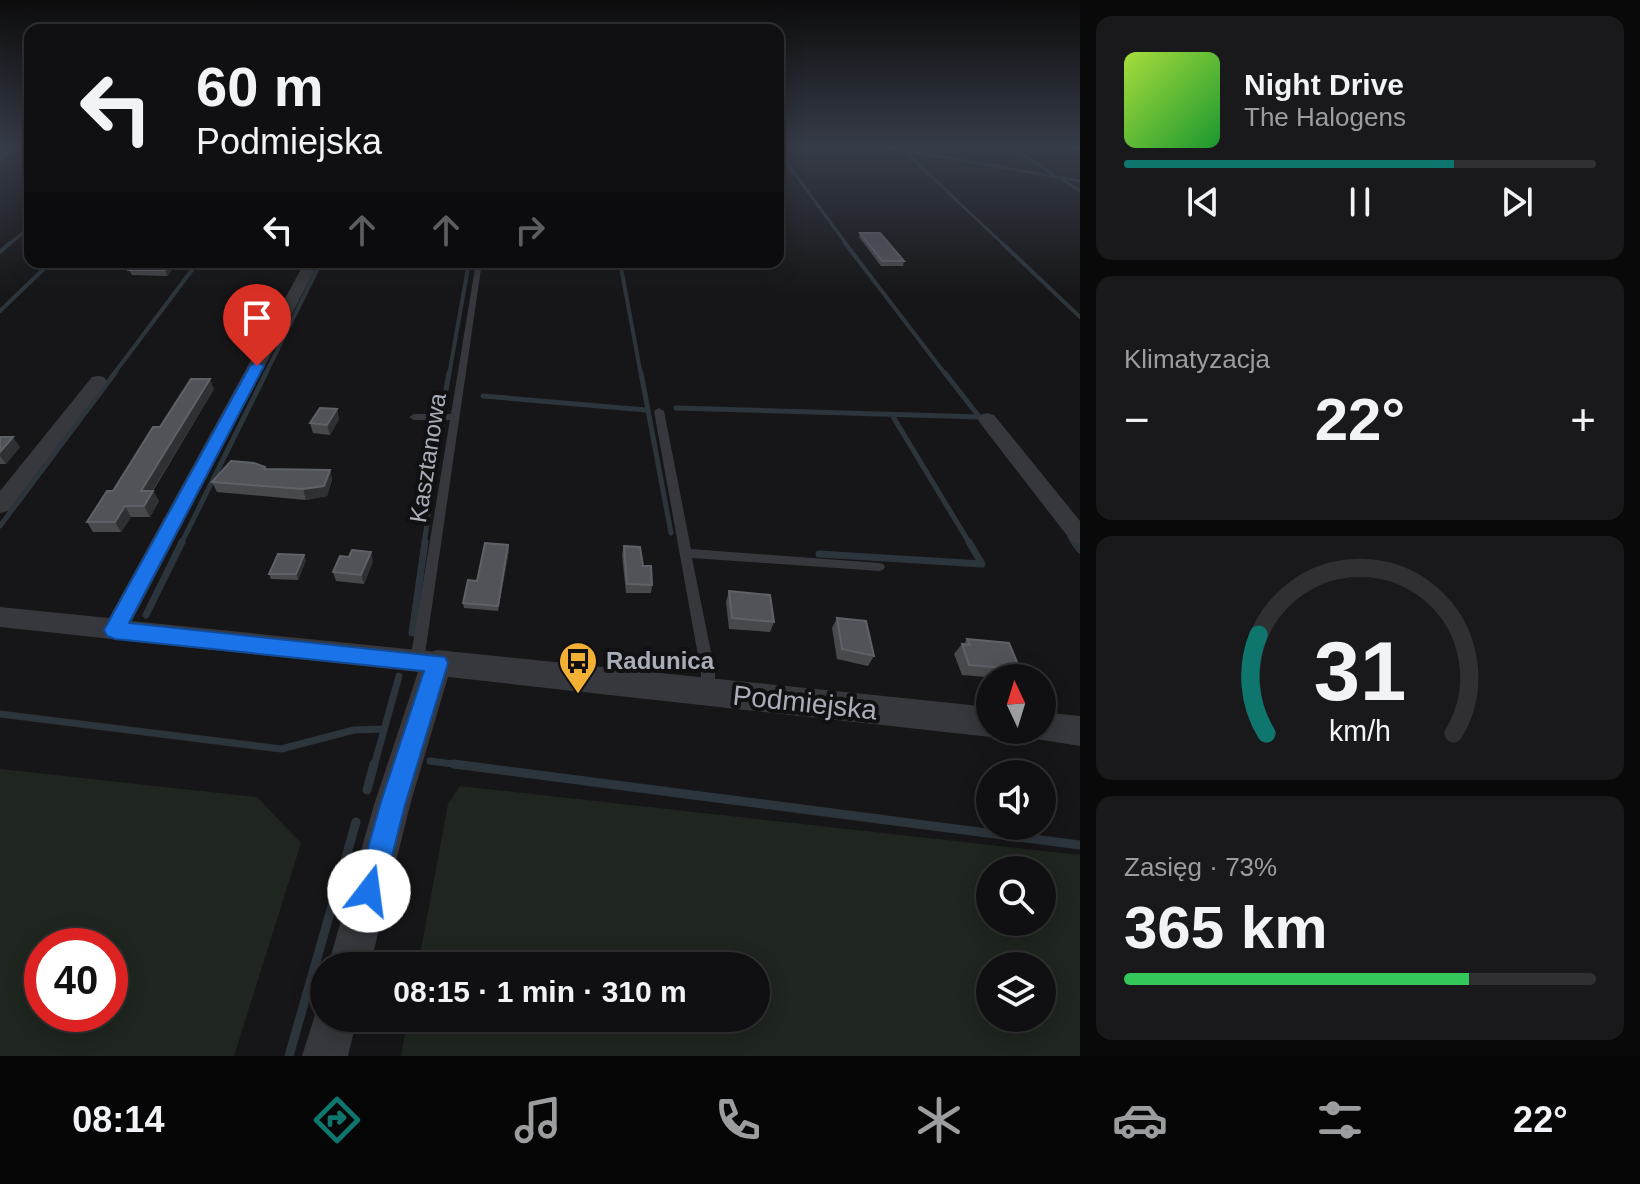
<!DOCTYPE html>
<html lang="pl">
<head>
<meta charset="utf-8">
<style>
  body { margin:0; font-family:Helvetica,sans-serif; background:#19191b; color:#f1f3f6; height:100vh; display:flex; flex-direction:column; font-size:30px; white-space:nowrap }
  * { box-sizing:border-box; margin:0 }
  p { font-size:26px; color:#9c9d9f }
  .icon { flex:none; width:44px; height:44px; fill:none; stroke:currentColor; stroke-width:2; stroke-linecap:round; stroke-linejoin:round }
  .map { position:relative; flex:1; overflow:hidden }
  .drawer { display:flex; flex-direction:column; gap:16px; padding:16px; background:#09090a; width:560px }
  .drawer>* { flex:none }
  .top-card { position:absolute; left:24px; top:24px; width:760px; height:244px; border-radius:16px; box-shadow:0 4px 20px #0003,0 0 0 2px #303032; background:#101012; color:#f1f3f6; overflow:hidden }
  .needle { width:52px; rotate:356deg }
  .tools { position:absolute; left:976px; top:664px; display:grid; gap:16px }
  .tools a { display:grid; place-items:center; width:80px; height:80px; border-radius:50%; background:#101012; box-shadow:0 4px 20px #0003,0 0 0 2px #303032; font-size:40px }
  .speed { position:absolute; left:24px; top:928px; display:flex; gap:16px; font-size:40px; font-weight:700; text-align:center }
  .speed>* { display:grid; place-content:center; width:104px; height:104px; border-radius:50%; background:#101012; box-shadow:0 4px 20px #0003,0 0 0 2px #303032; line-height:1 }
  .speed .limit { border:12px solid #d22; background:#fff; color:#111 }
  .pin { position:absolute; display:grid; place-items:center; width:68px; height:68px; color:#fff; margin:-82px -34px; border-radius:50% 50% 50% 0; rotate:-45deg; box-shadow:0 0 8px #0007 }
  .pin .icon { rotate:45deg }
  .me { position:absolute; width:88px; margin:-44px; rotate:15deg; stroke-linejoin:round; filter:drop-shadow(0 0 6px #0008) }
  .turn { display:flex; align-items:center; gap:28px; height:168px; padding:0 40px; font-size:36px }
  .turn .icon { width:104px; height:104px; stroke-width:2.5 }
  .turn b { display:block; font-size:56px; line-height:68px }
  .lanes { display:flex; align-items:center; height:76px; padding:0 40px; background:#0003; justify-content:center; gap:40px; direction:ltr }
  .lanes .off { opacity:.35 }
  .big { font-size:60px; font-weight:600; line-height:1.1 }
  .drawer .card { flex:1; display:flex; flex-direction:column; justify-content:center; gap:12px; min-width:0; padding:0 28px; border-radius:16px; background:#19191b }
  .drawer .dial { align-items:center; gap:0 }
  .dial svg { height:208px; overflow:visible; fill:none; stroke:#303032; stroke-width:7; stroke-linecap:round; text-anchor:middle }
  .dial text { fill:#f1f3f6; stroke:none }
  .song { display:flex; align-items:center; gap:24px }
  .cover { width:96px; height:96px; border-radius:12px; background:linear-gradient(135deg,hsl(80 70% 55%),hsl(130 70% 35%)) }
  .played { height:8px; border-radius:4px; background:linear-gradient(90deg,#0f766e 70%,#303032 70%) }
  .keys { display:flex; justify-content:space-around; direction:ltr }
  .heat { display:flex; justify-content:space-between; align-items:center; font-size:44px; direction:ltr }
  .charge { height:12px; border-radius:6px; background:linear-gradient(90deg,#34c759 73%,#303032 0) }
  .trip { position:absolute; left:310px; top:952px; width:460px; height:80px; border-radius:40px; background:#101012; box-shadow:0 4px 20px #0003,0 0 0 2px #303032; font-weight:600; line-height:80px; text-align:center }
  .menu { display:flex; height:128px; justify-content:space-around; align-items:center; background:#060607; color:#9c9d9f }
  .menu .icon { width:56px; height:56px }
  .menu .selected { color:#0f766e }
  .menu b { font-size:36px; color:#f1f3f6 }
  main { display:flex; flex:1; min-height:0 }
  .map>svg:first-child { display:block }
  .green { fill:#1e261f; fill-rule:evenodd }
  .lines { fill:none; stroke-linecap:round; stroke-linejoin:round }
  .stream-far4 { stroke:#2c353c; stroke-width:3 }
  .stream-far3 { stroke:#2c353c; stroke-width:4 }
  .stream-far2 { stroke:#2c353c; stroke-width:5 }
  .stream-far1 { stroke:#2c353c; stroke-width:7 }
  .stream { stroke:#2c353c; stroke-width:9 }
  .service { fill:#37383d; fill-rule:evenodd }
  .minor { fill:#37383d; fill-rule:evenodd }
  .tertiary { fill:#37383d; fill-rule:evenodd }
  .wall { fill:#47494d }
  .shaded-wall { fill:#2f3033 }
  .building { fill:#525359; stroke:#5f6168; stroke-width:2 }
  .route { fill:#1a73e8; stroke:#114b97; stroke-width:2 }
  .labels { text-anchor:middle; stroke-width:8; stroke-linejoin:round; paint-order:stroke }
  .street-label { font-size:24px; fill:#a8adb8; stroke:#111113 }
  .poi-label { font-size:24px; font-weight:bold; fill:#a8adb8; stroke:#111113; text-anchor:start }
  .near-street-label { font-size:28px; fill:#a8adb8; stroke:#111113 }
</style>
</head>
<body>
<main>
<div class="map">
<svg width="1080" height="1056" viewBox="0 0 1080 1056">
  <rect width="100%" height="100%" fill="#161618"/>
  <path class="green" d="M0 769 257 797 301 843 234 1056H0ZM42 946H110V1014H42Z
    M460 786 1080 855V1056H401L408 1018H756V966H418L448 804ZM990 870H1042V922H990ZM990 966H1042V1018H990Z"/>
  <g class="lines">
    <path class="stream-far4" d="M879 146 1080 181
      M899 146 1004 245
      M1009 146 1053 174
      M1060 146 1080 149
      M778 151 847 245
      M0 153 12 146
      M1063 180 1080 191
      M8 245 30 227"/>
    <path class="stream-far3" d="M845 243 946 375
      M1002 243 1080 317
      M0 252 10 243
      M620 262 641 375
      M0 311 51 262
      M113 375 198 262
      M265 375 321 262
      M449 375 469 262"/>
    <path class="stream-far2" d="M641 373 671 533
      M945 373 984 423
      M483 396 646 410
      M676 408 980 417
      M442 412 449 373
      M892 415 970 544
      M434 463 442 425
      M0 526 115 373
      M1070 537 1075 544
      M181 544 266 373
      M424 544 433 482"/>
    <path class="stream-far1" d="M1074 542 1080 550
      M819 554 982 564 969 542
      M146 615 182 542
      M412 633 425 542
      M0 714 281 749 354 730 384 729
      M430 761 469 766
      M374 766 399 676"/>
    <path class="stream" d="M454 764 1080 845
      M367 790 374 764
      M289 1056 356 822"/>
    <path class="service" d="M476 262H482L424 661 422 665 417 667 412 665 410 661 450 420H414L409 417 414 414H451Z
      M659 408 664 411 691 549 879 563 883 564 885 567 883 570 879 571 692 558 715 672V691L713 695 708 697 703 695 701 691V672L654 411Z"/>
    <path class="minor" d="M13 146H24L0 162V154Z
      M305 262H319L132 621 437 652 446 655 450 663 446 671 437 674 0 627V607L109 618Z
      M98 376 104 377 107 381 104 385 8 511 0 513V491L92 377Z
      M987 413 994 415 1080 521V544L1072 542 980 423 978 419 980 415Z"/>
    <path class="tertiary" d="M437 650 990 707V730H1003L990 737 448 677 410 805 370 966H328L374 805 421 663 426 654Z
      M1042 712 1080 716V746L1030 738 1027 730H1042Z
      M324 1000V1018H357L348 1056H302L319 1002Z"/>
  </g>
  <path class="wall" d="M860 233 904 261 903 266H881L859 237Z
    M189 262 183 270H172L167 276 132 275 129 270Z
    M214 389 153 491 159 501 150 517H131L121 532H93L87 522 113 491 160 427Z
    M337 409 339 419 330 435 313 433 310 423Z
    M0 437 20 447 6 464H0Z
    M266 469 330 470 332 480 327 496 306 500 217 492 212 482Z
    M508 545 509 550 498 611 464 608 463 603 477 581Z
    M624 546 652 585 651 593H626L622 555Z
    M349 557 373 561 364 584 336 581 333 572Z
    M306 560 298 580 271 579 269 574Z
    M729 591 774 622 770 632 729 629 726 602Z
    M837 618 874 656 868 666 837 659 832 628Z
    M967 639 1020 669 1013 678H997L962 675 954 654 962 644H964Z"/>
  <path class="shaded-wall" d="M183 262H189L183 270 181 264Z
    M170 264 172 270 167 276 165 270Z
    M210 379 214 389 146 501 141 491Z
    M337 409 339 419 330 435 327 425Z
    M13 437 20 447 6 464 0 456V452Z
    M330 470 332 480 327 496 306 500 303 489Z
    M153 491 159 501 150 517 144 506Z
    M125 506 131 517 121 532 115 522Z
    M508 545 509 550 498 611V606Z
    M371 552 373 561 364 584 361 575Z
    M304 555 306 560 298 580 296 574Z"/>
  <path class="building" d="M860 233H880L904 261H882Z
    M137 262H183L181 264H170L165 270H129Z
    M191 379H210L141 491H153L144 506H125L115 522H87L107 491H113L153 427H160Z
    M320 408 337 409 327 425 310 423Z
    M0 437H13L0 452Z
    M231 461 254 463 265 467 264 469 330 470 324 486 303 489 212 482Z
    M485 543 508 545 498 606 463 603 468 580 477 581Z
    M624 546 640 547 643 566H651L652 585 627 584Z
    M352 550 371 552 361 575 333 572 340 556 349 557Z
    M278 554 304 555 296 574H269Z
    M729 591 770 595 774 622 732 618Z
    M837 618 866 621 874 656 842 649Z
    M967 639 1009 643 1020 669 969 665 962 644 970 645Z"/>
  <linearGradient id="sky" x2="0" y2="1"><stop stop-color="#0c0c0d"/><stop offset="0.5" stop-color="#363c48"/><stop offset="1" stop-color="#363c48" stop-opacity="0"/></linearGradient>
  <rect width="1080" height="294" fill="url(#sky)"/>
  <path class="route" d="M257 362 264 366 129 623 445 657 448 663 405 805 383 891 379 901 369 905 360 901 356 891 380 805 424 671 115 639 107 636 104 630 250 366Z"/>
  <defs>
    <symbol id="bus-pin" viewBox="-11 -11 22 30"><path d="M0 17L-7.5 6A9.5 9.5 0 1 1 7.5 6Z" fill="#f2b134" stroke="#111113"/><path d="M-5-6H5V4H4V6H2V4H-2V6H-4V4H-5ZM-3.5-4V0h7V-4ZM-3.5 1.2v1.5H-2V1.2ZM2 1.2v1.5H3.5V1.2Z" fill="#111"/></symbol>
  </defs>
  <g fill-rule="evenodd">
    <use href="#bus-pin" x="556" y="639" width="44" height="60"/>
  </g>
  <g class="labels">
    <g class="street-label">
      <text transform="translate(428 458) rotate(-81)" y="8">Kasztanowa</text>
    </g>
    <g class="poi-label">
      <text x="606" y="669">Radunica</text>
    </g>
    <g class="near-street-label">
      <text transform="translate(805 702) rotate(6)" y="10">Podmiejska</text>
    </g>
  </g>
</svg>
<div class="tools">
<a><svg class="needle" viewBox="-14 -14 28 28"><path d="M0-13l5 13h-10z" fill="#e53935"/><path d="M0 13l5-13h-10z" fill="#9c9d9f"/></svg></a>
<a><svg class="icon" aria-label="sound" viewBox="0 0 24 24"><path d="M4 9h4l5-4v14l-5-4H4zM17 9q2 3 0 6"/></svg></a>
<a><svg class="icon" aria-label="search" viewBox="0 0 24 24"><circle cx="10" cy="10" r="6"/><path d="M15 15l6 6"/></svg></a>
<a><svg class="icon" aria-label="layers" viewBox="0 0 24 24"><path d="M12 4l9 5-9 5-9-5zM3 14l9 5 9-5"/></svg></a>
</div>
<div class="speed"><div class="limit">40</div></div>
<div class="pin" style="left:257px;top:366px;background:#d93025"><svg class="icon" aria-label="arrive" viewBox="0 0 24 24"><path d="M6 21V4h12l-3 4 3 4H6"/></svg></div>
<svg class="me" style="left:369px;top:891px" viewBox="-20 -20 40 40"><circle r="19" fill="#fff"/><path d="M0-13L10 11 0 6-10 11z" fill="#1a73e8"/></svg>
<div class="trip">08:15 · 1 min · 310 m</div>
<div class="top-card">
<div class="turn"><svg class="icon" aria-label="left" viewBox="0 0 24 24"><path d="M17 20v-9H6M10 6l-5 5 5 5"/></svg><div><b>60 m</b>Podmiejska</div></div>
<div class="lanes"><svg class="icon" aria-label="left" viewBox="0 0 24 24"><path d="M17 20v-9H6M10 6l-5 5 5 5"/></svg><svg class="icon off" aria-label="ahead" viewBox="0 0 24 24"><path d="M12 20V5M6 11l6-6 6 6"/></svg><svg class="icon off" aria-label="ahead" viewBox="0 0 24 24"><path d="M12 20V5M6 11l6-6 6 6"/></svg><svg class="icon off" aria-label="right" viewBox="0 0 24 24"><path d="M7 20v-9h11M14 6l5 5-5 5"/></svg></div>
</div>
</div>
<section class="drawer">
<div class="card">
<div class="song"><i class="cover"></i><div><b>Night Drive</b><p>The Halogens</p></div></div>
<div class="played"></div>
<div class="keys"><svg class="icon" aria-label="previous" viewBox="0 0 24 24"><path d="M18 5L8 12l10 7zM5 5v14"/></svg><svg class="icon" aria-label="pause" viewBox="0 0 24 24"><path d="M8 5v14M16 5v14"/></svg><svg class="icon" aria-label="next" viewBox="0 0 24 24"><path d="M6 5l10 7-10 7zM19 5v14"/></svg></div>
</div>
<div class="card"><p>Klimatyzacja</p>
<div class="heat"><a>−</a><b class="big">22°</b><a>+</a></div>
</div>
<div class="card dial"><svg viewBox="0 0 100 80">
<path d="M14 69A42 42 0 1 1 86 69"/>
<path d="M14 69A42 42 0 0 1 11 31" stroke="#0f766e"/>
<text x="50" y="56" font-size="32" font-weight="700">31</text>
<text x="50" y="72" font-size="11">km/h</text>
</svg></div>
<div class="card"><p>Zasięg · 73%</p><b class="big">365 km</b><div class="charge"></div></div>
</section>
</main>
<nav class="menu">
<b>08:14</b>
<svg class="icon selected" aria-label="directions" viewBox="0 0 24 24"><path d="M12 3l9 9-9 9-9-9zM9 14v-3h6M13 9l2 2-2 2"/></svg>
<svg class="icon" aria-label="music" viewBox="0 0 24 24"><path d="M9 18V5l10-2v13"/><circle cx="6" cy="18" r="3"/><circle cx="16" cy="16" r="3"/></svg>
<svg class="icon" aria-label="phone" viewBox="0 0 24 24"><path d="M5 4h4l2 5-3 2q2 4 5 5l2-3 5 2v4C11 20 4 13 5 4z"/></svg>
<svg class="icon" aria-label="climate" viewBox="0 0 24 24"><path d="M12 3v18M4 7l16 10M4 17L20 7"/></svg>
<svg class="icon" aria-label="car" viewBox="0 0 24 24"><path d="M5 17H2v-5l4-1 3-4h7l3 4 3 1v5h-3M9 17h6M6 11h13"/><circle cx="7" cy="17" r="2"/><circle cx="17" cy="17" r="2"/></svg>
<svg class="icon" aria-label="filters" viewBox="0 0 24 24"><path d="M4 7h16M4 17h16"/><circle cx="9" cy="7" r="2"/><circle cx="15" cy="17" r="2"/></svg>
<b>22°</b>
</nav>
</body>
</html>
